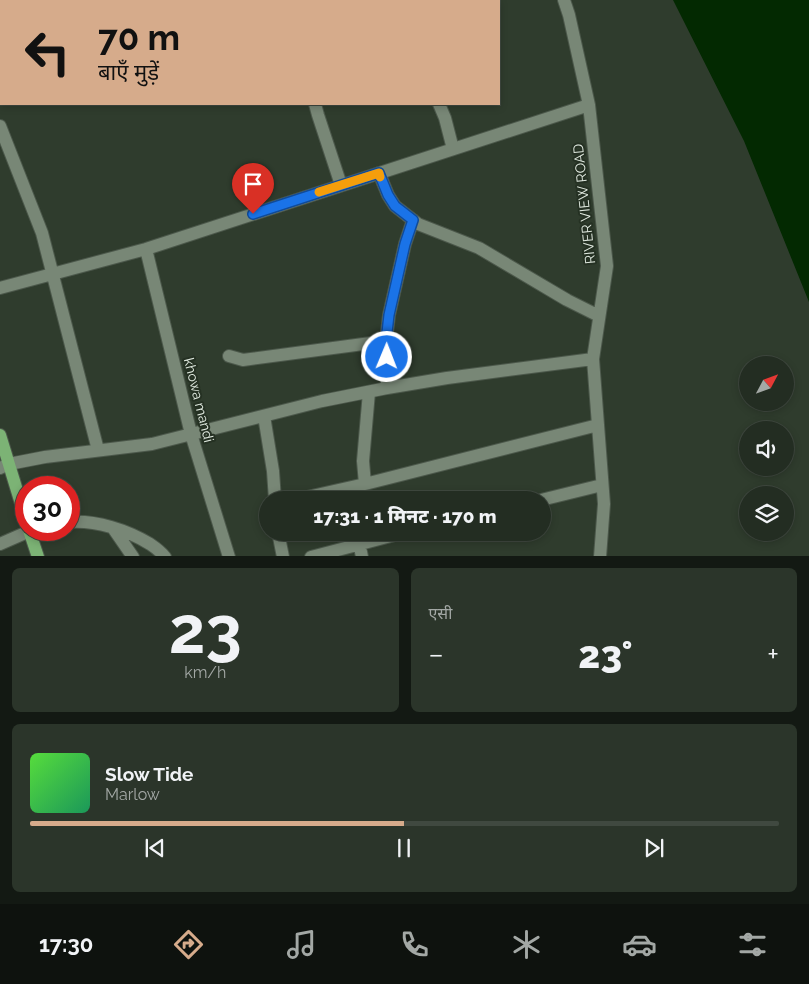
<!DOCTYPE html>
<html lang="hi">
<head>
<meta charset="utf-8">
<style>
  body { margin:0; font-family:Raleway,"Noto Sans Devanagari",sans-serif; background:#2b352a; color:#f1f3f6; height:100vh; display:flex; flex-direction:column; font-size:19px; white-space:nowrap }
  * { box-sizing:border-box; margin:0 }
  p { font-size:16px; color:#a3a8a5 }
  .icon { flex:none; width:28px; height:28px; fill:none; stroke:currentColor; stroke-width:2; stroke-linecap:round; stroke-linejoin:round }
  .map { position:relative; height:556px; overflow:hidden }
  .side { display:flex; flex-direction:column; gap:12px; padding:12px; background:#131913; flex:1 }
  .side>* { flex:none }
  .banner { position:absolute; left:0px; top:0px; width:500px; height:105px; box-shadow:0 2px 8px #0003,0 0 0 1px #404940; background:#d6ab8b; color:#111; overflow:hidden }
  .needle { width:32px; rotate:49deg }
  .tools { position:absolute; left:739px; top:356px; display:grid; gap:10px }
  .tools a { display:grid; place-items:center; width:55px; height:55px; border-radius:50%; background:#232d22; box-shadow:0 2px 8px #0003,0 0 0 1px #404940; font-size:25px }
  .speed { position:absolute; left:15px; top:476px; display:flex; gap:10px; font-size:25px; font-weight:700; text-align:center }
  .speed>* { display:grid; place-content:center; width:65px; height:65px; border-radius:50%; background:#232d22; box-shadow:0 2px 8px #0003,0 0 0 1px #404940; line-height:1 }
  .speed .limit { border:8px solid #d22; background:#fff; color:#111 }
  .pin { position:absolute; display:grid; place-items:center; width:42px; height:42px; color:#fff; margin:-51px -21px; border-radius:50% 50% 50% 0; rotate:-45deg; box-shadow:0 0 5px #0007 }
  .pin .icon { rotate:45deg }
  .me { position:absolute; width:55px; margin:-28px; rotate:1deg; stroke-linejoin:round; filter:drop-shadow(0 0 4px #0008) }
  .turn { display:flex; align-items:center; gap:18px; height:105px; padding:0 15px; font-size:22px }
  .turn .icon { width:65px; height:65px; stroke-width:2.5 }
  .turn b { display:block; font-size:35px; line-height:42px }
  .big { font-size:38px; font-weight:800; line-height:1.1 }
  .side .card { flex:1; display:flex; flex-direction:column; justify-content:center; gap:8px; min-width:0; padding:0 18px; border-radius:8px; background:#2b352a }
  .side .dial { align-items:center; gap:0 }
  .dial b { font-size:65px; line-height:1 }
  .song { display:flex; align-items:center; gap:15px }
  .cover { width:60px; height:60px; border-radius:8px; background:linear-gradient(135deg,hsl(110 70% 55%),hsl(150 70% 35%)) }
  .played { height:5px; border-radius:2px; background:linear-gradient(90deg,#d6ab8b 50%,#404940 50%) }
  .keys { display:flex; justify-content:space-around; direction:ltr }
  .heat { display:flex; justify-content:space-between; align-items:center; font-size:28px; direction:ltr }
  .side .tiles { flex:1; display:grid; gap:12px; grid-template-columns:1fr 1fr }
  .card:last-child { grid-column:span 2 }
  .trip { position:absolute; left:259px; top:491px; width:292px; height:50px; border-radius:25px; background:#232d22; box-shadow:0 2px 8px #0003,0 0 0 1px #404940; font-weight:800; line-height:50px; text-align:center }
  .dock { display:flex; height:80px; justify-content:space-around; align-items:center; background:#0e120e; color:#a3a8a5 }
  .dock .icon { width:35px; height:35px }
  .dock .on { color:#d6ab8b }
  .dock b { font-size:22px; color:#f1f3f6 }
  .map>svg:first-child { display:block }
  .water { fill:#032901 }
  .lines { fill:none; stroke-linecap:round; stroke-linejoin:round }
  .minor-casing { stroke:#4c584b; stroke-width:14 }
  .primary-casing { stroke:#4c584b; stroke-width:14 }
  .minor { stroke:#788776; stroke-width:12 }
  .primary { stroke:#7cb375; stroke-width:12 }
  .route-casing { stroke:#114b97; stroke-width:12 }
  .route { stroke:#1a73e8; stroke-width:9 }
  .slow { stroke:#f59e0b; stroke-width:9 }
  .labels { text-anchor:middle; stroke-width:4; stroke-linejoin:round; paint-order:stroke }
  .street-label { font-size:14px; fill:#e4ede3; stroke:#253123 }
</style>
</head>
<body>
<div class="map">
<svg width="809" height="557" viewBox="0 0 809 557">
  <rect width="100%" height="100%" fill="#2f3c2d"/>
  <path class="water" d="M673 0H809V302L744 141Z"/>
  <g class="lines">
    <defs>
      <path id="minor" d="M208 0 209 1
        M291 0 292 1
        M564 0 569 15 589 105 607 266 593 359 604 504 600 557
        M315 104 318 115 341 185
        M439 104 445 118 453 149
        M0 126 42 233 98 450
        M379 173 388 195 395 206 418 224 479 248 567 300 599 316
        M146 249 191 434 229 557
        M0 288 146 249 589 105
        M229 356 243 360 386 341
        M387 388 386 341 389 315 405 244 413 220
        M264 416 273 471 275 500
        M0 468 9 464 45 457 152 444 322 401 387 388 447 378 593 359
        M365 484 363 461 369 392
        M294 500 365 484 598 425
        M541 500 602 485
        M69 522C96 520 127 530 150 544 156 548 161 552 165 557
        M113 528 133 557
        M278 532 283 557
        M357 532 362 557
        M0 544 32 530
        M311 557 406 532"/>
      <path id="primary" d="M0 435 26 520
        M29 530 38 557"/>
    </defs>
    <use href="#minor" class="minor-casing"/>
    <use href="#primary" class="primary-casing"/>
    <use href="#minor" class="minor"/>
    <use href="#primary" class="primary"/>
  </g>
  <g class="lines">
    <defs>
      <path id="route" d="M253 214 379 173 388 195 395 206 413 220 405 244 389 315 386 341 387 357"/>
    </defs>
    <use href="#route" class="route-casing"/>
    <use href="#route" class="route"/>
    <path class="slow" d="M319 192 379 173 380 177"/>
  </g>
  <g class="labels">
    <g class="street-label">
      <text transform="translate(584 204) rotate(-96)" y="5">RIVER VIEW ROAD</text>
      <text transform="translate(199 400) rotate(76)" y="5">khowa mandi</text>
    </g>
  </g>
</svg>
<div class="tools">
<a><svg class="needle" viewBox="-14 -14 28 28"><path d="M0-13l5 13h-10z" fill="#e53935"/><path d="M0 13l5-13h-10z" fill="#a3a8a5"/></svg></a>
<a><svg class="icon" aria-label="sound" viewBox="0 0 24 24"><path d="M4 9h4l5-4v14l-5-4H4zM17 9q2 3 0 6"/></svg></a>
<a><svg class="icon" aria-label="layers" viewBox="0 0 24 24"><path d="M12 4l9 5-9 5-9-5zM3 14l9 5 9-5"/></svg></a>
</div>
<div class="speed"><div class="limit">30</div></div>
<div class="pin" style="left:253px;top:214px;background:#d93025"><svg class="icon" aria-label="arrive" viewBox="0 0 24 24"><path d="M6 21V4h12l-3 4 3 4H6"/></svg></div>
<svg class="me" style="left:387px;top:357px" viewBox="-20 -20 40 40"><circle r="17" fill="#1a73e8" stroke="#fff" stroke-width="3"/><path d="M0-11L8 9 0 5-8 9z" fill="#fff"/></svg>
<div class="trip">17:31 · 1 मिनट · 170 m</div>
<div class="banner">
<div class="turn"><svg class="icon" aria-label="left" viewBox="0 0 24 24"><path d="M17 20v-9H6M10 6l-5 5 5 5"/></svg><div><b>70 m</b>बाएँ मुड़ें</div></div>
</div>
</div>
<section class="side">
<div class="tiles">
<div class="card dial"><b>23</b><p>km/h</p></div>
<div class="card"><p>एसी</p>
<div class="heat"><a>−</a><b class="big">23°</b><a>+</a></div>
</div>
<div class="card">
<div class="song"><i class="cover"></i><div><b>Slow Tide</b><p>Marlow</p></div></div>
<div class="played"></div>
<div class="keys"><svg class="icon" aria-label="previous" viewBox="0 0 24 24"><path d="M18 5L8 12l10 7zM5 5v14"/></svg><svg class="icon" aria-label="pause" viewBox="0 0 24 24"><path d="M8 5v14M16 5v14"/></svg><svg class="icon" aria-label="next" viewBox="0 0 24 24"><path d="M6 5l10 7-10 7zM19 5v14"/></svg></div>
</div>
</div>
</section>
<nav class="dock">
<b>17:30</b>
<svg class="icon on" aria-label="directions" viewBox="0 0 24 24"><path d="M12 3l9 9-9 9-9-9zM9 14v-3h6M13 9l2 2-2 2"/></svg>
<svg class="icon" aria-label="music" viewBox="0 0 24 24"><path d="M9 18V5l10-2v13"/><circle cx="6" cy="18" r="3"/><circle cx="16" cy="16" r="3"/></svg>
<svg class="icon" aria-label="phone" viewBox="0 0 24 24"><path d="M5 4h4l2 5-3 2q2 4 5 5l2-3 5 2v4C11 20 4 13 5 4z"/></svg>
<svg class="icon" aria-label="climate" viewBox="0 0 24 24"><path d="M12 3v18M4 7l16 10M4 17L20 7"/></svg>
<svg class="icon" aria-label="car" viewBox="0 0 24 24"><path d="M5 17H2v-5l4-1 3-4h7l3 4 3 1v5h-3M9 17h6M6 11h13"/><circle cx="7" cy="17" r="2"/><circle cx="17" cy="17" r="2"/></svg>
<svg class="icon" aria-label="filters" viewBox="0 0 24 24"><path d="M4 7h16M4 17h16"/><circle cx="9" cy="7" r="2"/><circle cx="15" cy="17" r="2"/></svg>
</nav>
</body>
</html>
